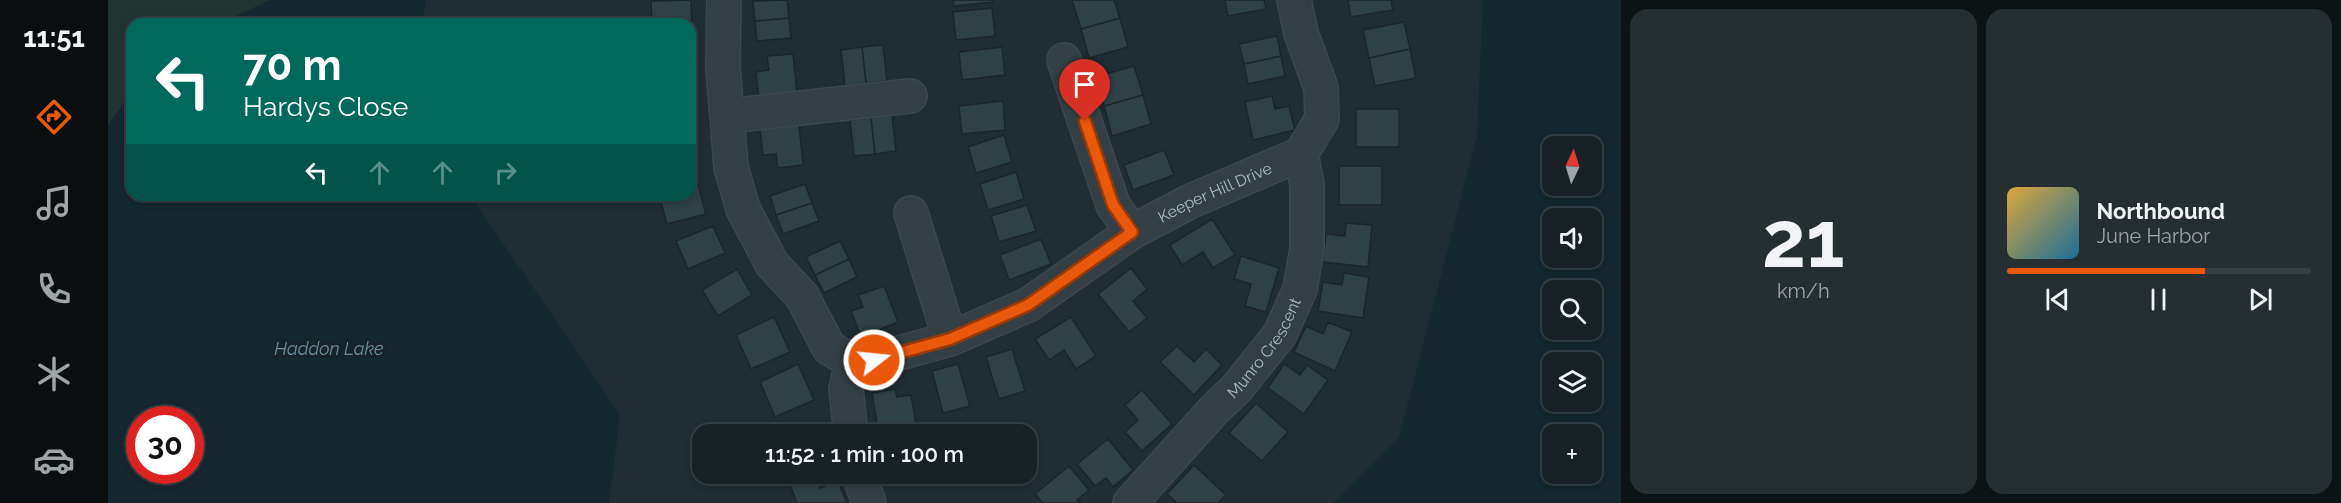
<!DOCTYPE html>
<html lang="en">
<head>
<meta charset="utf-8">
<style>
  body { margin:0; font-family:Raleway,sans-serif; background:#252f32; color:#f1f3f6; height:100vh; display:flex; flex-direction:column; font-size:22px; white-space:nowrap }
  * { box-sizing:border-box; margin:0 }
  p { font-size:20px; color:#9fa4a7 }
  .icon { flex:none; width:33px; height:33px; fill:none; stroke:currentColor; stroke-width:2; stroke-linecap:round; stroke-linejoin:round }
  .map { position:relative; flex:1; overflow:hidden }
  .drawer { display:flex; flex-direction:column; gap:9px; padding:9px; background:#0d1315; width:720px }
  .drawer>* { flex:none }
  .top-card { position:absolute; left:18px; top:18px; width:570px; height:183px; border-radius:18px; box-shadow:0 3px 9px #0003,0 0 0 2px #363f43; background:#00695c; color:#fff; overflow:hidden }
  .needle { width:39px; rotate:4deg }
  .fabs { position:absolute; left:1434px; top:136px; display:grid; gap:12px }
  .fabs a { display:grid; place-items:center; width:60px; height:60px; border-radius:12px; background:#182226; box-shadow:0 3px 9px #0003,0 0 0 2px #363f43; font-size:30px }
  .speed { position:absolute; left:18px; top:406px; display:flex; gap:12px; font-size:30px; font-weight:700; text-align:center }
  .speed>* { display:grid; place-content:center; width:78px; height:78px; border-radius:50%; background:#182226; box-shadow:0 3px 9px #0003,0 0 0 2px #363f43; line-height:1 }
  .speed .limit { border:9px solid #d22; background:#fff; color:#111 }
  .pin { position:absolute; display:grid; place-items:center; width:51px; height:51px; color:#fff; margin:-62px -26px; border-radius:50% 50% 50% 0; rotate:-45deg; box-shadow:0 0 6px #0007 }
  .pin .icon { rotate:45deg }
  .me { position:absolute; width:66px; margin:-33px; rotate:74deg; stroke-linejoin:round; filter:drop-shadow(0 0 4px #0008) }
  .turn { display:flex; align-items:center; gap:21px; height:126px; padding:0 18px; font-size:27px }
  .turn .icon { width:78px; height:78px; stroke-width:2.5 }
  .turn b { display:block; font-size:42px; line-height:51px }
  .lanes { display:flex; align-items:center; height:57px; padding:0 18px; background:#0003; justify-content:center; gap:30px; direction:ltr }
  .lanes .off { opacity:.35 }
  .drawer .tile { flex:1; display:flex; flex-direction:column; justify-content:center; gap:9px; min-width:0; padding:0 21px; border-radius:18px; background:#252f32 }
  .drawer .dial { align-items:center; gap:0 }
  .dial b { font-size:78px; line-height:1 }
  .song { display:flex; align-items:center; gap:18px }
  .cover { width:72px; height:72px; border-radius:9px; background:linear-gradient(135deg,hsl(40 70% 55%),hsl(200 70% 35%)) }
  .played { height:6px; border-radius:3px; background:linear-gradient(90deg,#ea580c 65%,#363f43 65%) }
  .keys { display:flex; justify-content:space-around; direction:ltr }
  .drawer .tiles { flex:1; display:grid; gap:9px; grid-template-columns:repeat(2,1fr) }
  .trip { position:absolute; left:584px; top:424px; width:345px; height:60px; border-radius:18px; background:#182226; box-shadow:0 3px 9px #0003,0 0 0 2px #363f43; font-weight:600; line-height:60px; text-align:center }
  main { display:flex; flex:1; min-height:0 }
  .tab-bar { display:flex; flex-direction:column; width:108px; justify-content:space-around; align-items:center; background:#0a0e0f; color:#9fa4a7 }
  .tab-bar .icon { width:42px; height:42px }
  .tab-bar .on { color:#ea580c }
  .tab-bar b { font-size:27px; color:#f1f3f6 }
  .map>svg:first-child { display:block }
  .green { fill:#223431 }
  .water { fill:#15272f; fill-rule:evenodd }
  .building { fill:#2f4047; stroke:#1b252a; stroke-width:1.5 }
  .lines { fill:none; stroke-linecap:round; stroke-linejoin:round }
  .minor-casing { stroke:#3d484d; stroke-width:36 }
  .minor { stroke:#333f44; stroke-width:33 }
  .route-casing { stroke:#983908; stroke-width:15 }
  .route { stroke:#ea580c; stroke-width:10 }
  .labels { text-anchor:middle; stroke-width:6; stroke-linejoin:round; paint-order:stroke }
  .street-label { font-size:16px; fill:#adbac1; stroke:#192328 }
  .water-label { font-size:18px; font-style:italic; fill:#688e9e; stroke:#192328 }
</style>
</head>
<body>
<main>
<nav class="tab-bar">
<b>11:51</b>
<svg class="icon on" aria-label="directions" viewBox="0 0 24 24"><path d="M12 3l9 9-9 9-9-9zM9 14v-3h6M13 9l2 2-2 2"/></svg>
<svg class="icon" aria-label="music" viewBox="0 0 24 24"><path d="M9 18V5l10-2v13"/><circle cx="6" cy="18" r="3"/><circle cx="16" cy="16" r="3"/></svg>
<svg class="icon" aria-label="phone" viewBox="0 0 24 24"><path d="M5 4h4l2 5-3 2q2 4 5 5l2-3 5 2v4C11 20 4 13 5 4z"/></svg>
<svg class="icon" aria-label="climate" viewBox="0 0 24 24"><path d="M12 3v18M4 7l16 10M4 17L20 7"/></svg>
<svg class="icon" aria-label="car" viewBox="0 0 24 24"><path d="M5 17H2v-5l4-1 3-4h7l3 4 3 1v5h-3M9 17h6M6 11h13"/><circle cx="7" cy="17" r="2"/><circle cx="17" cy="17" r="2"/></svg>
</nav>
<div class="map">
<svg width="1513" height="503" viewBox="0 0 1513 503">
  <rect width="100%" height="100%" fill="#202d33"/>
  <path class="green" d="M0 0H162L112 24H24V92L0 125Z"/>
  <path class="water" d="M162 0H318L314 24H112Z
    M1375 0H1513V503H1226L1291 438 1369 136ZM1444 147H1484V186H1444ZM1444 219H1484V258H1444ZM1444 291H1484V330H1444ZM1444 363H1484V402H1444ZM1444 435H1484V474H1444Z
    M24 92V195H362L512 415 501 503H0V125ZM32 420H82V471H32Z"/>
  <path class="building" d="M583 0 584 27H582V24H544L543 1Z
    M679 0 681 18 647 21 645 1Z
    M845 0H885V2L846 6Z
    M964 0H1006L1012 18 973 29Z
    M1117 0H1156L1158 9 1120 16Z
    M1240 0H1283L1285 10 1243 17Z
    M884 8 887 36 848 40 845 12Z
    M681 18 683 38 649 41 647 21Z
    M1012 18 1020 47 981 58 973 29Z
    M1296 22 1302 49 1261 58 1255 30Z
    M1169 36 1173 56 1136 64 1131 44Z
    M775 45 779 81 758 83 754 47Z
    M754 47 758 83 737 86 733 50Z
    M894 47 897 75 854 80 851 52Z
    M1302 49 1308 78 1267 86 1261 58Z
    M685 54 689 93 651 97 648 72 661 70 659 56Z
    M1173 56 1177 76 1140 84 1136 64Z
    M1026 66 1035 95 996 106 987 77Z
    M1035 95 1043 124 1004 136 996 106Z
    M1164 96 1167 109 1181 106 1187 130 1145 140 1137 102Z
    M895 101 897 130 854 134 851 106Z
    M1248 109H1291V147H1248Z
    M784 115 788 151 767 154 763 118Z
    M763 118 767 154 746 156 742 120Z
    M691 124 695 165 670 168 668 154 655 155 652 128Z
    M896 135 904 162 868 173 860 147Z
    M1056 150 1066 175 1025 190 1016 165Z
    M1231 166H1274V205H1231Z
    M908 172 916 199 880 210 872 184Z
    M697 184 704 203 668 215 662 196Z
    M590 185 598 214 559 224 551 195H582V187Z
    M704 203 711 221 675 234 668 215Z
    M919 205 928 231 891 242 883 216Z
    M1104 219 1127 255 1105 268 1095 252 1074 265 1062 245Z
    M1238 223 1264 225 1260 267 1215 262 1218 234 1237 236Z
    M605 226 617 253 580 269 568 241Z
    M933 239 943 264 901 280 892 255Z
    M732 241 741 259 707 275 698 257Z
    M1133 256 1171 268 1158 312 1137 306 1143 284 1126 279Z
    M741 259 749 277 716 293 707 275Z
    M1023 268 1039 289 1025 301 1039 318 1021 332 990 294Z
    M629 269 644 295 610 316 594 290Z
    M1236 273 1261 277 1255 318 1210 311 1215 282 1234 285Z
    M776 286 790 322 753 337 743 311 755 307 750 295Z
    M666 317 682 352 643 369 628 335Z
    M963 317 988 356 968 369 956 350 941 360 927 339Z
    M1220 322 1244 332 1227 371 1186 352 1198 326 1215 334Z
    M1069 346 1086 362 1098 349 1114 365 1086 395 1052 362Z
    M904 349 917 391 891 399 878 357Z
    M690 364 706 400 667 417 652 382Z
    M850 364 862 406 835 413 824 371Z
    M1176 364 1192 375 1199 365 1220 380 1196 414 1160 388Z
    M787 389 789 397 803 395 809 430 771 435 764 393Z
    M1034 390 1064 424 1034 451 1017 432 1030 420 1017 405Z
    M1148 403 1180 432 1154 461 1121 433Z
    M685 426 688 435H660Z
    M1000 439 1025 470 1005 487 998 478 987 486 969 464Z
    M1086 465 1118 495 1110 503H1069L1059 494Z
    M961 466 981 490 969 500 972 503H935L927 494Z
    M708 476 712 488 730 481 739 503H689L682 485Z"/>
  <g class="lines">
    <defs>
      <g id="minor">
        <path id="s1" d="M616 0 615 67 623 167 635 209 664 264 694 296 721 348 744 361 766 360 842 339 920 305 1024 232 1083 201 1193 154 1214 119 1213 88 1193 33 1186 0"/>
        <path d="M956 60 1005 205 1024 232"/>
        <path d="M620 116 802 96"/>
        <path d="M803 213 842 339"/>
        <path d="M743 435 738 389 744 361"/>
        <path d="M751 474 761 503"/>
        <path id="s2" d="M1022 503 1106 410 1129 388 1172 334 1192 289 1199 249V184L1193 154"/>
      </g>
    </defs>
    <use href="#minor" class="minor-casing"/>
    <use href="#minor" class="minor"/>
  </g>
  <g class="lines">
    <defs>
      <path id="route" d="M766 360 842 339 920 305 1024 232 1005 205 977 121"/>
    </defs>
    <use href="#route" class="route-casing"/>
    <use href="#route" class="route"/>
  </g>
  <g class="labels">
    <g class="street-label">
      <text dy="6" stroke="none"><textPath href="#s1" startOffset="807">Keeper Hill Drive</textPath></text>
      <text dy="6" stroke="none"><textPath href="#s2" startOffset="206">Munro Crescent</textPath></text>
    </g>
    <g class="water-label">
      <text x="221" y="355">Haddon Lake</text>
    </g>
  </g>
</svg>
<div class="fabs">
<a><svg class="needle" viewBox="-14 -14 28 28"><path d="M0-13l5 13h-10z" fill="#e53935"/><path d="M0 13l5-13h-10z" fill="#9fa4a7"/></svg></a>
<a><svg class="icon" aria-label="sound" viewBox="0 0 24 24"><path d="M4 9h4l5-4v14l-5-4H4zM17 9q2 3 0 6"/></svg></a>
<a><svg class="icon" aria-label="search" viewBox="0 0 24 24"><circle cx="10" cy="10" r="6"/><path d="M15 15l6 6"/></svg></a>
<a><svg class="icon" aria-label="layers" viewBox="0 0 24 24"><path d="M12 4l9 5-9 5-9-5zM3 14l9 5 9-5"/></svg></a>
<a>+</a>
</div>
<div class="speed"><div class="limit">30</div></div>
<div class="pin" style="left:977px;top:121px;background:#d93025"><svg class="icon" aria-label="arrive" viewBox="0 0 24 24"><path d="M6 21V4h12l-3 4 3 4H6"/></svg></div>
<svg class="me" style="left:766px;top:360px" viewBox="-20 -20 40 40"><circle r="17" fill="#ea580c" stroke="#fff" stroke-width="3"/><path d="M0-11L8 9 0 5-8 9z" fill="#fff"/></svg>
<div class="trip">11:52 · 1 min · 100 m</div>
<div class="top-card">
<div class="turn"><svg class="icon" aria-label="left" viewBox="0 0 24 24"><path d="M17 20v-9H6M10 6l-5 5 5 5"/></svg><div><b>70 m</b>Hardys Close</div></div>
<div class="lanes"><svg class="icon" aria-label="left" viewBox="0 0 24 24"><path d="M17 20v-9H6M10 6l-5 5 5 5"/></svg><svg class="icon off" aria-label="ahead" viewBox="0 0 24 24"><path d="M12 20V5M6 11l6-6 6 6"/></svg><svg class="icon off" aria-label="ahead" viewBox="0 0 24 24"><path d="M12 20V5M6 11l6-6 6 6"/></svg><svg class="icon off" aria-label="right" viewBox="0 0 24 24"><path d="M7 20v-9h11M14 6l5 5-5 5"/></svg></div>
</div>
</div>
<section class="drawer">
<div class="tiles">
<div class="tile dial"><b>21</b><p>km/h</p></div>
<div class="tile">
<div class="song"><i class="cover"></i><div><b>Northbound</b><p>June Harbor</p></div></div>
<div class="played"></div>
<div class="keys"><svg class="icon" aria-label="previous" viewBox="0 0 24 24"><path d="M18 5L8 12l10 7zM5 5v14"/></svg><svg class="icon" aria-label="pause" viewBox="0 0 24 24"><path d="M8 5v14M16 5v14"/></svg><svg class="icon" aria-label="next" viewBox="0 0 24 24"><path d="M6 5l10 7-10 7zM19 5v14"/></svg></div>
</div>
</div>
</section>
</main>
</body>
</html>
